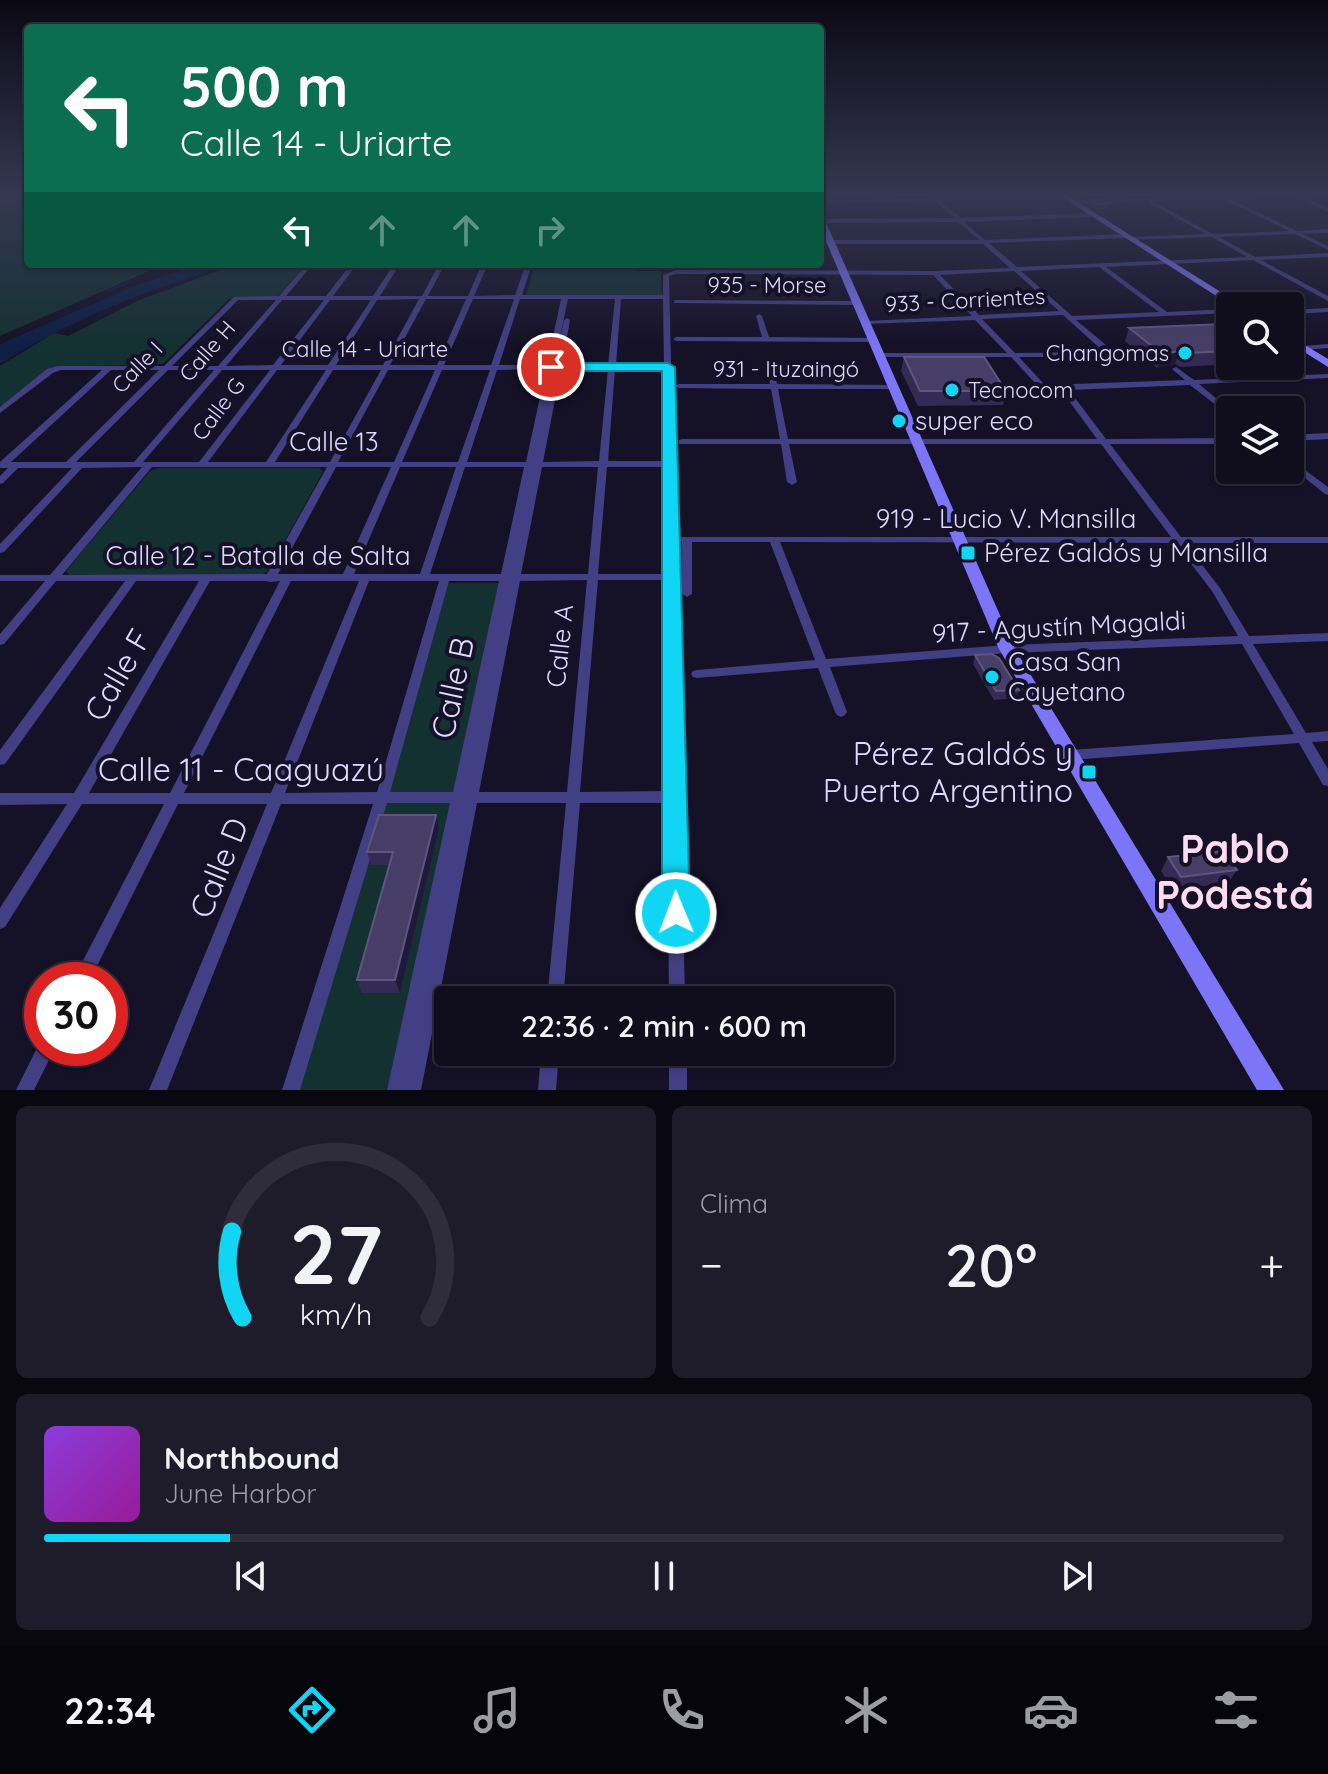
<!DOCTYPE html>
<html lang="es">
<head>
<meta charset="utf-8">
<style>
  body { margin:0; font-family:Quicksand,sans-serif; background:#1e1b2a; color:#f1f3f6; height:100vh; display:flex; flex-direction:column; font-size:30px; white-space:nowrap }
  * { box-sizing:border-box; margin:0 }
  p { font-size:26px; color:#9c9ca4 }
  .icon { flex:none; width:44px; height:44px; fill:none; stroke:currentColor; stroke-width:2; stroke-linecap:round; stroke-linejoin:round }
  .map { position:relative; height:1090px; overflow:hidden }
  .side { display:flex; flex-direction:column; gap:16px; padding:16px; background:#090710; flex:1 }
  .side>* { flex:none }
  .guide { position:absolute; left:24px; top:24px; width:800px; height:244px; border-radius:8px; box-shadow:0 2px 6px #0004,0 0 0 2px #302d3b; background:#0b6e4f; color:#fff; overflow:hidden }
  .controls { position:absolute; left:1216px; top:292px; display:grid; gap:16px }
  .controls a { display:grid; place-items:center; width:88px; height:88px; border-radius:8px; background:#100d1d; box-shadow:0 2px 6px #0004,0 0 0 2px #302d3b; font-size:40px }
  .speed { position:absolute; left:24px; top:962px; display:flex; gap:16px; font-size:40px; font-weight:700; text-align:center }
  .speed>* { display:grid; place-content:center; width:104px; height:104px; border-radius:50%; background:#100d1d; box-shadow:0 2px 6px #0004,0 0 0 2px #302d3b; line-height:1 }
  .speed .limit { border:12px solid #d22; background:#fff; color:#111 }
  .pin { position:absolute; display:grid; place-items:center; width:68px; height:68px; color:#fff; margin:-34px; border:4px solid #fff; border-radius:50%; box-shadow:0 2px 8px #0007 }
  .me { position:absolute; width:88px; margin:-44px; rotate:359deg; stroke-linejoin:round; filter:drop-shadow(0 0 6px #0008) }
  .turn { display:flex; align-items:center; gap:28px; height:168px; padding:0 24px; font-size:36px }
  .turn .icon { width:104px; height:104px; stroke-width:2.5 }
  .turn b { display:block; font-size:56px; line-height:68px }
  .lanes { display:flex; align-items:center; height:76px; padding:0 24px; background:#0003; justify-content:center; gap:40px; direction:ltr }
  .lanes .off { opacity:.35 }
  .big { font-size:60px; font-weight:600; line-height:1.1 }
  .side .tile { flex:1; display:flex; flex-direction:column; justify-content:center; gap:12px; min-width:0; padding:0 28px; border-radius:12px; background:#1e1b2a }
  .side .dial { align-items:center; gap:0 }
  .dial svg { height:208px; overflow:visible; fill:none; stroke:#302d3b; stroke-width:7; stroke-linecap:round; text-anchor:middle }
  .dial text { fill:#f1f3f6; stroke:none }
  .song { display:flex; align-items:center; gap:24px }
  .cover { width:96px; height:96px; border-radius:12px; background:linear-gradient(135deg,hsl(270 70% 55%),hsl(300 70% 35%)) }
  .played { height:8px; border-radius:4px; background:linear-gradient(90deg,#10d6f3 15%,#302d3b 15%) }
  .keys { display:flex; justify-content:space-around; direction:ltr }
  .heat { display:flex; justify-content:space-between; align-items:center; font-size:44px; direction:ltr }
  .side .tiles { flex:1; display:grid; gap:16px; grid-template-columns:1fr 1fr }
  .tile:last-child { grid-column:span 2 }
  .trip { position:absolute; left:434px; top:986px; width:460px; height:80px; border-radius:8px; background:#100d1d; box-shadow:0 2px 6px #0004,0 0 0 2px #302d3b; font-weight:600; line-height:80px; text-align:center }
  .menu { display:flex; height:128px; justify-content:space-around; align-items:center; background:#06050c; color:#9c9ca4 }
  .menu .icon { width:56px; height:56px }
  .menu .current { color:#10d6f3 }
  .menu b { font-size:36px; color:#f1f3f6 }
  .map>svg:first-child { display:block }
  .green { fill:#143131 }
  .water { fill:#0d2044 }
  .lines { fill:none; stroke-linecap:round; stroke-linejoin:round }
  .stream { stroke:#0d2044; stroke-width:2 }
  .minor { fill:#433f84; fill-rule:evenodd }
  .secondary { fill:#7c75f8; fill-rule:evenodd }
  .wall { fill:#342b54 }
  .shaded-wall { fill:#20193a }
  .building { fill:#463e66; stroke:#5e567e; stroke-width:2 }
  .route { fill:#10d6f3; stroke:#0a8b9e; stroke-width:2 }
  .poi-dot { fill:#10d6f3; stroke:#151127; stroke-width:3 }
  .labels { text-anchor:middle; stroke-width:8; stroke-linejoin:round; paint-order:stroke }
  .far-street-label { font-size:22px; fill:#ded9fd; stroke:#151127 }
  .far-poi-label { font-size:22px; fill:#ded9fd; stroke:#151127; text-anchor:end }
  .poi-label { font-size:26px; fill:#ded9fd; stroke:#151127; text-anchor:start }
  .street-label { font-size:26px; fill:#ded9fd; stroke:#151127 }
  .near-street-label { font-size:32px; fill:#ded9fd; stroke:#151127 }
  .near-poi-label { font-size:32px; fill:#ded9fd; stroke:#151127; text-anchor:end }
  .near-district-label { font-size:40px; font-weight:bold; fill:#fddbf0; stroke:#151127 }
</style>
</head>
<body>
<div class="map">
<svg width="1328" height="1090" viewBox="0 0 1328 1090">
  <rect width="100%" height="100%" fill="#151127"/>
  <path class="green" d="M0 194H28V264H165L0 336Z
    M236 264H307L277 297 229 299 163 364 57 367 0 408V366L54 333 68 336 137 301Z
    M535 264H636L635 271H661L662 296 526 295Z
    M159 468H319L323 472 268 571 261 575H69L66 571 150 471Z
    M443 583H504L396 1090H291Z"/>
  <path class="water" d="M204 264H231C150 289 71 319 0 364V345L9 340 137 285Z"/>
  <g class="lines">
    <path class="stream" d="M108 291 129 282"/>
    <path class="minor" d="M928 194H933L938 198 1065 196 1067 197 1065 198 941 201 961 218 1094 213 1097 215 1094 217 964 222 985 240 1126 234 1129 236 1126 238 989 243 1017 267 1247 257 1212 237 1130 240V238L1132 237 1206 234 1149 203V201L1071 203 1073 201 1269 194H1316L1301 196 1328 208V212L1295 196 1229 198 1297 231 1328 229V233L1303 234 1328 246V250L1295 234 1219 237 1255 257 1328 253V257L1261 260 1328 296V301L1253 260 1106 267 1167 312 1230 309V313L1076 320 1112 350V354L1103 357H1019L1045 385 1185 380 1172 369 1176 367 1194 380 1328 374V378L1199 384 1230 410V416L1190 385 1069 390 1106 439 1230 438V444H1110L1181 537H1328V543H1185L1220 588 1249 636 1328 633V641L1253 644 1306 733 1328 731V741L1312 742 1328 769V786L1323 785 1299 743 1071 760 1066 759 1064 755 1066 751 1071 750 1294 734 1242 644 1007 653 830 667 847 712 845 715 841 717 837 715 835 712 818 668 697 678 693 677 691 674 693 671 697 670 815 660 770 542H692V594L687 597 682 594V542L678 539 679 537H1171L1101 444H789L797 482 792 485 787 482 781 444H679V440L682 439H780L771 389 679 388 675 386 679 384H770L767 370 771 368 775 370 777 384 894 385 898 387 894 389H778L788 439H1097L1061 390 994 388 993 386 997 384 1037 385 1011 357H877V353H1007L975 320 864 324 863 323 866 321 972 316 933 275 676 274 669 276 676 575 677 577 676 579 685 1000H669L667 803H580L563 1000H547L566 803H477L421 1090H387L450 803H387L300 1090H282L373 804H281L167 1090H149L267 804H178L90 980H73L164 804H82L5 927 0 929V908L67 804 0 805V793H74L199 581H136L5 764 0 765V750L125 581H56L4 644 0 645V634L45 581H0V575H50L142 467 82 468 4 552 0 553V544L72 468H18L3 483 0 484V476L8 468H0V462L102 370H61L53 373 0 413V407L47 369 58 366H164L234 297 279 296 307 264H313L286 296H326L351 264H357L333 296H373L394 264H400L380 296H422L439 264H445L428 296H468L482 264H488L474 296 515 295 526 264H532L522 295H663V275L676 270 935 271 1010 268 983 244H820V240H979L958 222 820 223V219L955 218 935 201 820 203V201L932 198ZM1223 198V199L1289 231 1213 234 1152 201ZM1099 267 1159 312 1072 316 1021 271ZM1014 271 1059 311 979 315 940 275ZM419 299 383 365H336L377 300ZM426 299H466L437 365H390ZM473 299H514L491 365H444ZM520 299H561L547 365H499ZM568 299H615L608 365H562L570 320 567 318 564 320 554 365ZM621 299H663L664 365H616ZM238 300H276L218 366H172ZM282 300H324L273 365 226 366ZM330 300H371L328 365H281ZM1063 315 1104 352 1015 353 982 319ZM546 369 526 462H467L497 370ZM561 369H608L599 461 543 462ZM615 369H664V461H608ZM111 370H159L66 462H11ZM168 370H214L134 462H76ZM222 370H270L199 462H143ZM277 370H326L266 462H208ZM333 370H381L330 462H275ZM388 370H435L394 462H338ZM442 370H490L458 462H402ZM152 467H327L267 574 62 575ZM336 467H391L343 574H278ZM400 467H456L420 574H354ZM465 467H524L501 574H430ZM542 467H598L588 574H521ZM607 467H664L665 574H598ZM780 542 1175 543 1212 591 1238 636 1007 645 826 659ZM587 580 567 792H479L520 581ZM598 580H665L667 791 580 792ZM210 581H266L270 582 280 581 170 793H89ZM291 581H359L271 793H184ZM369 581H439L377 792 285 793ZM449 581H499L453 792H390Z
      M676 300 857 301 860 303 857 305 674 303V301Z
      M1328 308V312L1290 314V310Z
      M759 314 762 316 769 337 873 338 877 340 873 342 676 341 673 339 676 337H762L756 316Z
      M1328 344V348L1303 350 1299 348 1303 346Z
      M1328 433V439L1290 441V435Z
      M1290 459 1328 487V495L1325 494 1290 466Z
      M42 1041V1048H55L34 1090H16L40 1042Z
      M541 1052H559L556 1090H538Z
      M669 1052H687V1090H669Z"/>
    <path class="secondary" d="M1057 194H1065L1243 306H1232Z
      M820 216 824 218 1015 649 1284 1090H1257L999 649 820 227Z
      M1290 336 1328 359V367L1290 343Z"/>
  </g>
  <path class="wall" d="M1090 200 1111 203 1109 209H1094L1089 206Z
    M1129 328H1230V364L1181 367 1175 364 1157 368 1125 341Z
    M904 357 1006 391 1003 405 918 406 901 371Z
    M975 655 1019 690 1016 698 994 700 973 664Z
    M439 828 400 993H362L357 980 389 865H371L367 852Z
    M1168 857 1237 870 1228 883 1173 890 1161 871Z"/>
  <path class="shaded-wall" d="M1180 351 1175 364 1157 368 1162 354Z
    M436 815 439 828 400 993 395 980Z"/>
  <path class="building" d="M1090 200H1105L1111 203 1096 204Z
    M1224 324 1230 328V351L1186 353 1180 351 1162 354 1129 328Z
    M904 357H984L1006 391H920Z
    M992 654 999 658 1019 690 996 691 975 655Z
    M379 815H436L395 980H357L393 852H367Z
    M1223 851 1237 870 1181 877 1168 857Z"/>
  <linearGradient id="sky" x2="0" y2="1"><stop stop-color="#0c0915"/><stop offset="0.56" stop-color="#353852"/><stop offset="1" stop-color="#353852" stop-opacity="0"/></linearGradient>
  <rect width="1328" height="347" fill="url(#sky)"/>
  <path class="route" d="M668 363 675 367 690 913 686 922 676 926 666 922 662 913V371H551L544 367 551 363Z"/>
  <g class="poi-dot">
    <circle cx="1185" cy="353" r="8"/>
    <circle cx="952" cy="390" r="8"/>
    <circle cx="899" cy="421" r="8"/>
    <rect x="960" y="545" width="16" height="16" rx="4"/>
    <circle cx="992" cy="677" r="8"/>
    <rect x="1081" y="764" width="16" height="16" rx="4"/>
  </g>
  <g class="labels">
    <g class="far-street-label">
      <text x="767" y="293">935 - Morse</text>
      <text transform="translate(965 300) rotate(-3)" y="8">933 - Corrientes</text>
      <text x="365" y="357">Calle 14 - Uriarte</text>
      <text transform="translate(207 351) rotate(-49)" y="8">Calle H</text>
      <text transform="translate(137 367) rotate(-46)" y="8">Calle I</text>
      <text x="786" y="377">931 - Ituzaingó</text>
      <text transform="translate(218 409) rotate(-53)" y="8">Calle G</text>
    </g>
    <g class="far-poi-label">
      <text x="1169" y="361">Changomas</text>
      <text x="968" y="398" text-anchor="start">Tecnocom</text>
    </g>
    <g class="poi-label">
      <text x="915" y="430">super eco</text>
      <text x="984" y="562">Pérez Galdós y Mansilla</text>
      <text x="1008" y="671">Casa San<tspan x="1008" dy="30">Cayetano</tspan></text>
    </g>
    <g class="street-label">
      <text x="334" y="451">Calle 13</text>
      <text x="1006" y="528">919 - Lucio V. Mansilla</text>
      <text x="258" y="565">Calle 12 - Batalla de Salta</text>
      <text transform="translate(1059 627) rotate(-3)" y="9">917 - Agustín Magaldi</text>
      <text transform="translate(560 646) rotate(-84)" y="9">Calle A</text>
    </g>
    <g class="near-street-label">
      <text transform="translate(118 675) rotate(-60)" y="11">Calle F</text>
      <text transform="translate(453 688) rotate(-78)" y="11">Calle B</text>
      <text x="241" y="781">Calle 11 - Caaguazú</text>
      <text transform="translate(219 868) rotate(-68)" y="11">Calle D</text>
    </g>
    <g class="near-poi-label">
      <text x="1073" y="765">Pérez Galdós y<tspan x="1073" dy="37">Puerto Argentino</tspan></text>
    </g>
    <g class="near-district-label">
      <text x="1235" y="863">Pablo<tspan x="1235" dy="46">Podestá</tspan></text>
    </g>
  </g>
</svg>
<div class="controls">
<a><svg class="icon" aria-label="search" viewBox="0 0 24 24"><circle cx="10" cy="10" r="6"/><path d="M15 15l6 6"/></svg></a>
<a><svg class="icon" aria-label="layers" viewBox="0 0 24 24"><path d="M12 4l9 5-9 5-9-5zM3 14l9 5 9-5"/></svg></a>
</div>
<div class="speed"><div class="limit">30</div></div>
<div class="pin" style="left:551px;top:367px;background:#d93025"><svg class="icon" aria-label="arrive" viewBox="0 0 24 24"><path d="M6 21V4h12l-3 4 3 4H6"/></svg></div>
<svg class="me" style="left:676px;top:913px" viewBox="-20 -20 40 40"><circle r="17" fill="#10d6f3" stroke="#fff" stroke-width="3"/><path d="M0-11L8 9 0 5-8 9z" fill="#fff"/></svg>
<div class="trip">22:36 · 2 min · 600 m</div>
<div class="guide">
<div class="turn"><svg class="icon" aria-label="left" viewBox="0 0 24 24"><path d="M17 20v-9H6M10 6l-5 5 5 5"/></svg><div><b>500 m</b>Calle 14 - Uriarte</div></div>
<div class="lanes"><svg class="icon" aria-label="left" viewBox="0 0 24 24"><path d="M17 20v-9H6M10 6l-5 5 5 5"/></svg><svg class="icon off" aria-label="ahead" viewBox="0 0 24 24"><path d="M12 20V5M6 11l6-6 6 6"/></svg><svg class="icon off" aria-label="ahead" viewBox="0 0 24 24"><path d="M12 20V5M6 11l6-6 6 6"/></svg><svg class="icon off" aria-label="right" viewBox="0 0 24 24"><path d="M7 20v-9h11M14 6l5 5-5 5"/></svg></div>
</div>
</div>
<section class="side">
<div class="tiles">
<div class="tile dial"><svg viewBox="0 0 100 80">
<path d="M14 69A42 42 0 1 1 86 69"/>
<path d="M14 69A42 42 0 0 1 10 36" stroke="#10d6f3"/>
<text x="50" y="56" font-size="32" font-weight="700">27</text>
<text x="50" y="72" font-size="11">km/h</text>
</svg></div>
<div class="tile"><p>Clima</p>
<div class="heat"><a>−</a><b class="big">20°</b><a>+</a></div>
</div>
<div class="tile">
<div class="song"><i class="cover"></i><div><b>Northbound</b><p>June Harbor</p></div></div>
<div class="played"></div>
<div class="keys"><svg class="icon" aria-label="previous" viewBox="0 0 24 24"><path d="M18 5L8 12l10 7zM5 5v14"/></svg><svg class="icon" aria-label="pause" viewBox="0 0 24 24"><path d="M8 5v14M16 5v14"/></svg><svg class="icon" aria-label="next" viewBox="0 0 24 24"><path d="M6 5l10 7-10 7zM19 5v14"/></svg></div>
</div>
</div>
</section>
<nav class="menu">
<b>22:34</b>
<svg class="icon current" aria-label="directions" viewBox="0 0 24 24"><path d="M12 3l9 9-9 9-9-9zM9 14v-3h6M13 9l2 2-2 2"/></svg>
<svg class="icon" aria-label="music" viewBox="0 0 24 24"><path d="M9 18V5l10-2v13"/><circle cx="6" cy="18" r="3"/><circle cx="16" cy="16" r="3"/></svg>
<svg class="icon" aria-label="phone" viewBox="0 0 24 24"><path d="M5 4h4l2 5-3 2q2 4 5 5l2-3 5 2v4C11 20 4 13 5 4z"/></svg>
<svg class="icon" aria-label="climate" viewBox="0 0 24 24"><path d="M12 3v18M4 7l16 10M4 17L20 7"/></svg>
<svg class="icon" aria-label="car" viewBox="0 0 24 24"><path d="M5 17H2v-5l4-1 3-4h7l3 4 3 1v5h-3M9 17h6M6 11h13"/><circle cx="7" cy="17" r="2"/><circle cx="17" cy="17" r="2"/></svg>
<svg class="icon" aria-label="filters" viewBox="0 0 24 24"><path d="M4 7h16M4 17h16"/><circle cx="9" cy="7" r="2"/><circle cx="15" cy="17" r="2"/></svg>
</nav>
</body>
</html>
